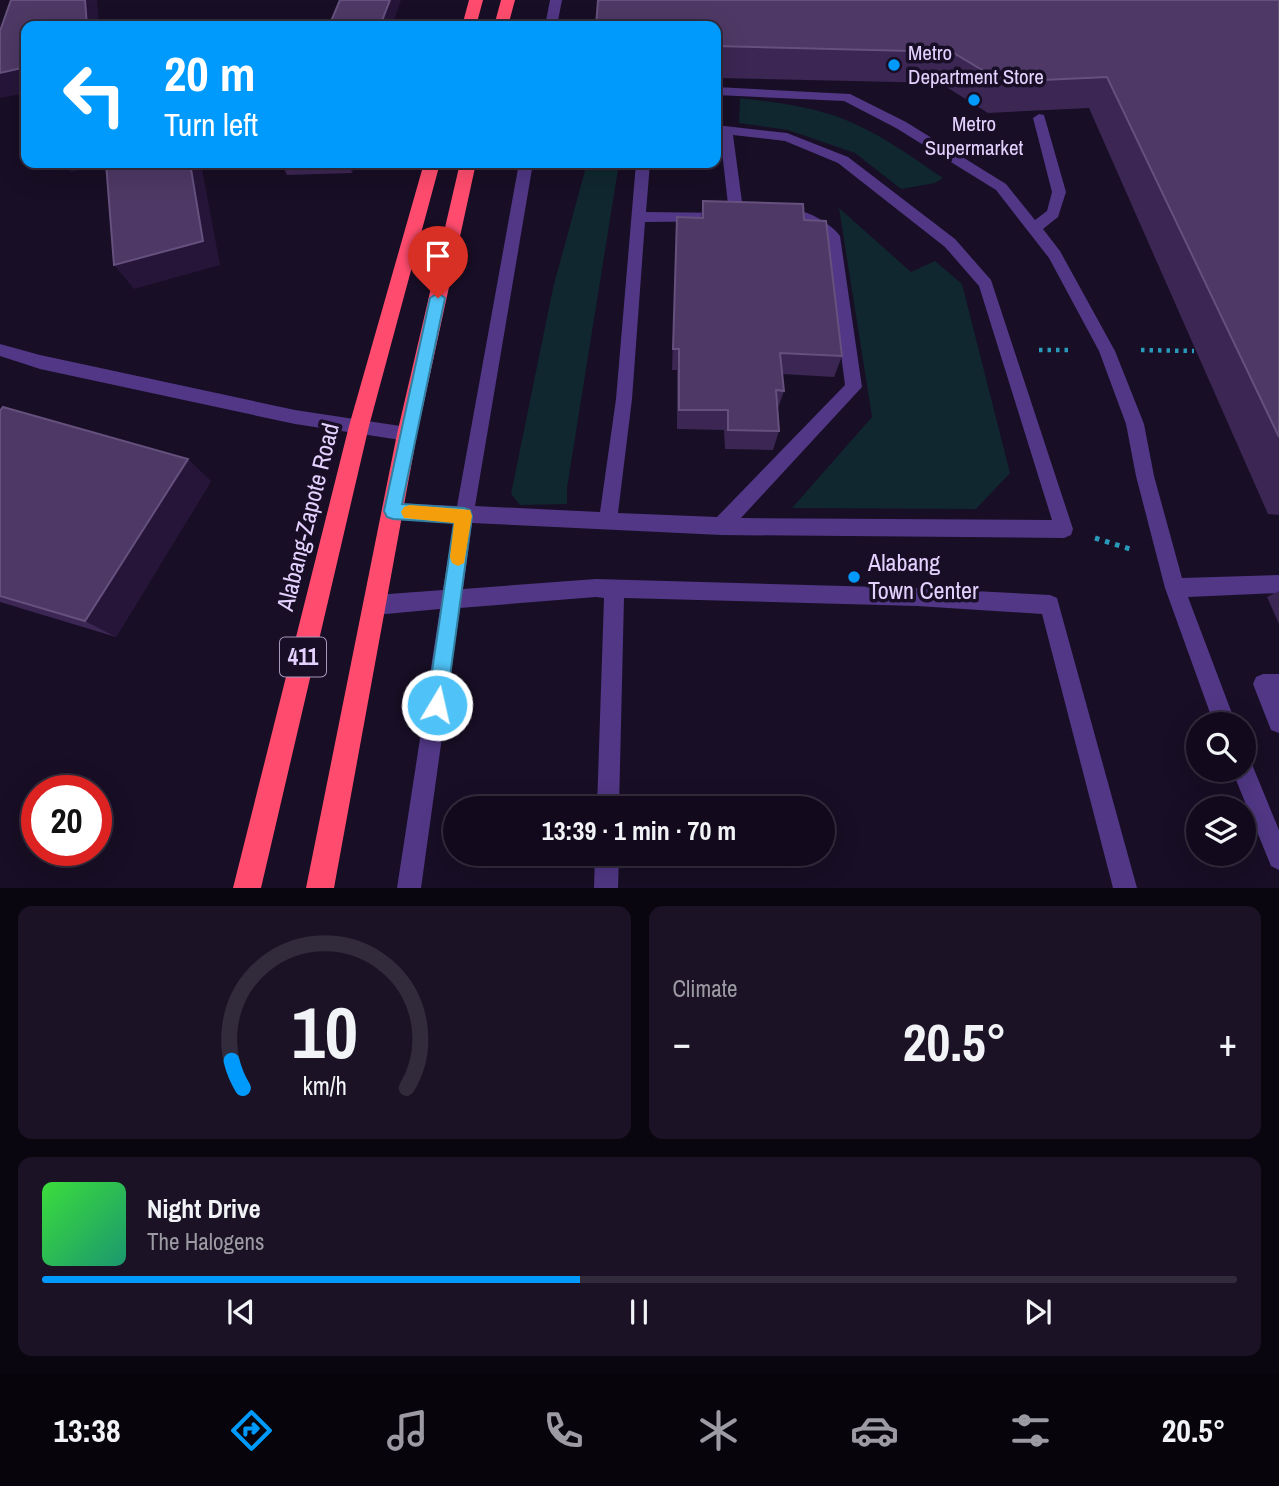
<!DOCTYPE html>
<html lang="en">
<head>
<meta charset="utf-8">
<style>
  body { margin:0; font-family:"Archivo Narrow",sans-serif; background:#1b1325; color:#f1f3f6; height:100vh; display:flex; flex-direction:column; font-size:26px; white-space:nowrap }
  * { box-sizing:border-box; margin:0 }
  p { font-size:23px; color:#9c9aa3 }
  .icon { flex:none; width:38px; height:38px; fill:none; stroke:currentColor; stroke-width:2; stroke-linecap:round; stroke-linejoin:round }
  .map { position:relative; height:888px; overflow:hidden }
  .sheet { display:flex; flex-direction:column; gap:18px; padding:18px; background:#0a060f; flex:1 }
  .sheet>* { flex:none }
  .top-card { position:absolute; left:21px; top:21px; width:700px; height:147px; border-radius:14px; box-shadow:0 7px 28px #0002,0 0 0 2px #312b3b; background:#009afc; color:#fff; overflow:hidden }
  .fabs { position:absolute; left:1186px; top:712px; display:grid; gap:14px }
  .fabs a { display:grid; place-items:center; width:70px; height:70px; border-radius:50%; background:#120a1c; box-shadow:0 7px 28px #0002,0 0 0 2px #312b3b; font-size:35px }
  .speed { position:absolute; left:21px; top:775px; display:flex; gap:14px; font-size:35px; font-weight:700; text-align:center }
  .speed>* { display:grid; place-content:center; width:91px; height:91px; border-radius:50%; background:#120a1c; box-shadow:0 7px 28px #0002,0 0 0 2px #312b3b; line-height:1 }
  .speed .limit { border:10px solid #d22; background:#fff; color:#111 }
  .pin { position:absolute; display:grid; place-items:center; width:60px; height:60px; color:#fff; margin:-72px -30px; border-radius:50% 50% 50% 0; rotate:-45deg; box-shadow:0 0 7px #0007 }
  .pin .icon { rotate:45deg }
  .me { position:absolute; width:77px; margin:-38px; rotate:9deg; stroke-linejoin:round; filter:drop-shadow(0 0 5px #0008) }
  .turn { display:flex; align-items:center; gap:24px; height:147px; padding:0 28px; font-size:32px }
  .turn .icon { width:91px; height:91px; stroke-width:2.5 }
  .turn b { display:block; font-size:49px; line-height:60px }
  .big { font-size:52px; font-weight:700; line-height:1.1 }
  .sheet .tile { flex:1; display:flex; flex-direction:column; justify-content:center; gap:10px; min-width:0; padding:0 24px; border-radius:14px; background:#1b1325 }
  .sheet .dial { align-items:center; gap:0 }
  .dial svg { height:182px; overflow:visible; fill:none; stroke:#312b3b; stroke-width:7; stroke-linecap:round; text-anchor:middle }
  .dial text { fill:#f1f3f6; stroke:none }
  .song { display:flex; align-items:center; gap:21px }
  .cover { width:84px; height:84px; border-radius:10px; background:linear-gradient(135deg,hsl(120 70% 55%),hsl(160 70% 35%)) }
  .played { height:7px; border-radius:4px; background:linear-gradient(90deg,#009afc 45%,#312b3b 45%) }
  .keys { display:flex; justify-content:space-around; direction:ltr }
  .heat { display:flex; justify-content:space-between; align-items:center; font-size:38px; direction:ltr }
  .sheet .tiles { flex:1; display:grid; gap:18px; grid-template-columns:1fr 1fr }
  .tile:last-child { grid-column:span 2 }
  .trip { position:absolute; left:443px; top:796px; width:392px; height:70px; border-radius:35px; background:#120a1c; box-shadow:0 7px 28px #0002,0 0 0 2px #312b3b; font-weight:700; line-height:70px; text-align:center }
  .dock { display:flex; height:112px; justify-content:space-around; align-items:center; background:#07040b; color:#9c9aa3 }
  .dock .icon { width:49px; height:49px }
  .dock .selected { color:#009afc }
  .dock b { font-size:32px; color:#f1f3f6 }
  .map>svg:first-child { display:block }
  .green { fill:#10272f }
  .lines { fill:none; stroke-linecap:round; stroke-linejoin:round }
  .path-far1 { stroke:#2a99ba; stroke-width:4.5; stroke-dasharray:3.5 5; stroke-linecap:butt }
  .path { stroke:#2a99ba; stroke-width:5; stroke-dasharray:4.5 6; stroke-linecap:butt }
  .lane { fill:#513785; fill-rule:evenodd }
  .highway { fill:#ff4c6e; fill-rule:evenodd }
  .wall { fill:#3c2653 }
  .shaded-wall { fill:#261539 }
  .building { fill:#4e3865; stroke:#65507e; stroke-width:2 }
  .route { fill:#4fc3f7; stroke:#337fa1; stroke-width:2 }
  .slow { fill:#f59e0b }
  .poi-dot { fill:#009afc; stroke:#180e25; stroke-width:2.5 }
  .labels { text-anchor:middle; stroke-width:7; stroke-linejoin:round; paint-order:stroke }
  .far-poi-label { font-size:21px; fill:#e4d1ff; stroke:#180e25; text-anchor:start }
  .shield { fill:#180e25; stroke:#a796be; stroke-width:2 }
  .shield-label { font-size:23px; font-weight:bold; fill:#e4d1ff }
  .street-label { font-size:24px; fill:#e4d1ff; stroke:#180e25 }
  .poi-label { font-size:24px; fill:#e4d1ff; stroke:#180e25; text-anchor:start }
</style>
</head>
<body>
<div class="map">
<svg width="1279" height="888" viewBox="0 0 1279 888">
  <rect width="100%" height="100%" fill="#180e25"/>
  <path class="green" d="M740 98C774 102 809 106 841 118 878 132 910 156 943 178L935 183 901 189 855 153 788 130 739 123Z
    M587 163H619L567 488V504L520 505 511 494 553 288Z
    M839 208 911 272 935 261 962 284 1010 473 976 509 792 508 872 417Z"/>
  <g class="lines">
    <path class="path-far1" d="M1039 350H1072
      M1141 350 1194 351"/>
    <path class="path" d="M1095 538 1130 549"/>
    <path class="lane" d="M550 0H562L557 26H545Z
      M716 87 850 94 906 122 1006 184 1035 220 1047 211 1052 192 1033 118 1039 114 1044 115 1066 192 1058 217 1043 229 1060 251 1115 351 1144 424 1154 476 1182 578 1279 575V593L1188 597 1236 724H1214L1165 588 1136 476 1126 424 1099 351 1049 258 996 190 896 128 844 101 716 95Z
      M716 125 787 133 848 157 955 239 991 280 1073 529 1071 535 1064 538 721 535 472 523 463 589 596 579 917 588 1050 595 1057 598 1137 888H1113L1042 614 917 606 624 598 619 808H597L604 598 596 597 460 608 421 888H397L440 609 375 615 368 612 365 605 368 598 375 595 443 590 454 522 393 519 386 517 384 511 386 505 393 503 457 506 519 163H533L475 506 600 512 616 399 636 163H650L646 212 729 213 720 134 716 133ZM733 135 785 141 838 163 945 247 979 286 1052 520 741 518 862 387 840 236C829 221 791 199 775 216L782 221H799L826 238 845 385 717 517 618 513 632 399 645 222 742 221 744 217Z
      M0 344 40 355 295 410 407 427 413 429 416 434 413 439 407 441 295 424 40 369 0 356Z
      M1263 674H1279V733L1271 730 1253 684 1256 677Z
      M1244 759 1251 762 1279 830V870L1271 866 1232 770H1244Z
      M595 854H619L618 888H594Z"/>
    <path class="highway" d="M469 0H483L476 26H462Z
      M501 0H515L508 26H494Z
      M424 163H440L369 426 261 888H233L349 426Z
      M460 163H476L417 434 334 888H306L397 434Z"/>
  </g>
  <path class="wall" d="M1279 0V515L1268 514 1089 108 988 113 940 83 716 78V26Z
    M281 163H355L352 173 287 175Z
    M703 201 804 220 842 356 834 377 782 374 784 391 777 411 779 431 773 450 725 449 724 430 677 429V370H672L677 217 701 218Z
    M0 411 211 481 116 637 0 602Z
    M1279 591V624L1267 597Z"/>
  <path class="shaded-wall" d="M85 0H97L99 26H87Z
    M390 0H401L392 26H380Z
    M26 67V93L0 98V73Z
    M64 163H107L71 172Z
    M190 163H201L220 265 134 289 114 265Z
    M348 163H355L352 173Z
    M188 459 211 481 116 637 85 621Z"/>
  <path class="building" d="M11 0H85L87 26H26V67L0 73V31Z
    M340 0H390L380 26H329Z
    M598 0H1279V437L1107 77 1002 82 952 52 716 46V26H596Z
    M106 163H190L203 241 114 265Z
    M703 201 803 204 804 220 826 221 842 356 780 353 784 391 776 390 779 431 728 430V410H679V349H673L677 217 703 218Z
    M3 407 188 459 85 621 0 596V411Z"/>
  <path class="route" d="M438 293 445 298 402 504 464 508 470 510 472 516 446 705 444 712 437 715 430 712 427 705 454 523 393 519 387 517 384 511 430 298Z"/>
  <path class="slow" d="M410 505 470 510 472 516 464 563 458 566 452 563 450 557 454 523 404 518 401 512 404 507Z"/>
  <g class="poi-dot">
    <circle cx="894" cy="65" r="7"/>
    <circle cx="974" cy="100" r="7"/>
    <circle cx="854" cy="577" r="7"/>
  </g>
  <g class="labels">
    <g class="far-poi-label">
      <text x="908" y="60">Metro<tspan x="908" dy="24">Department Store</tspan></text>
      <text x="974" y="131" text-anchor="middle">Metro<tspan x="974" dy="24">Supermarket</tspan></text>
    </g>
    <rect class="shield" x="280" y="637.5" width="46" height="39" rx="5"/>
    <g class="shield-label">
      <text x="303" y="665">411</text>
    </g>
    <g class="street-label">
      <text transform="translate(308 517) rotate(-76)" y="8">Alabang-Zapote Road</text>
    </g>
    <g class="poi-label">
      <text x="868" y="571">Alabang<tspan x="868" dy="28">Town Center</tspan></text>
    </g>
  </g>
</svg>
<div class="fabs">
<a><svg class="icon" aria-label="search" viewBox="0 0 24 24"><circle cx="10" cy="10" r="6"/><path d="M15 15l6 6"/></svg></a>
<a><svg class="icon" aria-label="layers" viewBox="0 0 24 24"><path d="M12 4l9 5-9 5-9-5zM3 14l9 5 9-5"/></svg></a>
</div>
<div class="speed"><div class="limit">20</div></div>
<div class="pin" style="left:438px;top:298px;background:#d93025"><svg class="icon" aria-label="arrive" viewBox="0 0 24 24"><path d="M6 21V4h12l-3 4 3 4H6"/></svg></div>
<svg class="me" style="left:437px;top:705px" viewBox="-20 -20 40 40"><circle r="17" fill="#4fc3f7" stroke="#fff" stroke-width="3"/><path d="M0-11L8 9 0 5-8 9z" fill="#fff"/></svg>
<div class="trip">13:39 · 1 min · 70 m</div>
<div class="top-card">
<div class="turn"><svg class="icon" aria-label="left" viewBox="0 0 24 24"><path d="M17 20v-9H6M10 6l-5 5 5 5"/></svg><div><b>20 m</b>Turn left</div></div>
</div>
</div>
<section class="sheet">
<div class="tiles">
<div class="tile dial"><svg viewBox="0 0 100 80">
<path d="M14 69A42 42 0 1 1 86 69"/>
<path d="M14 69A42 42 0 0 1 9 57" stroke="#009afc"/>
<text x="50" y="56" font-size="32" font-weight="700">10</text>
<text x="50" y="72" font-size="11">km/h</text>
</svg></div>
<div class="tile"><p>Climate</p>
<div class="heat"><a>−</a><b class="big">20.5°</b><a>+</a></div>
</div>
<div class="tile">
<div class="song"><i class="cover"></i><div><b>Night Drive</b><p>The Halogens</p></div></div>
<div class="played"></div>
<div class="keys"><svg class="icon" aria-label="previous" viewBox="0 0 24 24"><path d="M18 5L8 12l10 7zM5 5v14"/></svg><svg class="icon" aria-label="pause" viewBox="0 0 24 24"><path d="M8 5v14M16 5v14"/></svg><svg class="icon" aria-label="next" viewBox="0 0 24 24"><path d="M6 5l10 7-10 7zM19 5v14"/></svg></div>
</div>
</div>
</section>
<nav class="dock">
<b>13:38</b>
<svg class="icon selected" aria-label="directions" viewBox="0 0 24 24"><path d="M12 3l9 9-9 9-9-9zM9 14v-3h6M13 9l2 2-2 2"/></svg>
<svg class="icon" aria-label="music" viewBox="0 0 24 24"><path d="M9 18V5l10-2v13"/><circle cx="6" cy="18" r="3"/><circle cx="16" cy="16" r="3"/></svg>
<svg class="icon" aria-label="phone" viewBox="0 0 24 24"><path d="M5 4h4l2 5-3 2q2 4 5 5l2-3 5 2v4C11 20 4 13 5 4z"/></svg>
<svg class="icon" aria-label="climate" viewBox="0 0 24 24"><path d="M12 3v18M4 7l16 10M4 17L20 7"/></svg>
<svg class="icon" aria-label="car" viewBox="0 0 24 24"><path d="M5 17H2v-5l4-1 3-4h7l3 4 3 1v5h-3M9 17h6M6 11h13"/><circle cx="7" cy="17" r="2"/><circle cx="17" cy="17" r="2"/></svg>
<svg class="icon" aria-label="filters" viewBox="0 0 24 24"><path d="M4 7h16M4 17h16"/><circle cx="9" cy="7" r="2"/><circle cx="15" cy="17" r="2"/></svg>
<b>20.5°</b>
</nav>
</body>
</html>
